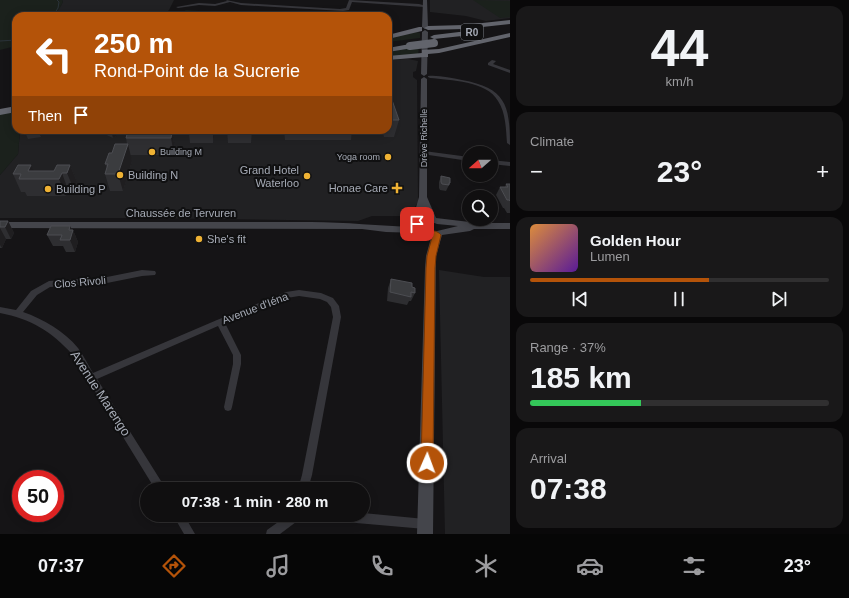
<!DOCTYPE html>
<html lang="en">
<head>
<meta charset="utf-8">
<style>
  body { margin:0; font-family:Arial,sans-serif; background:#191819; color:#f1f3f6; height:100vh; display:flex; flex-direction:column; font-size:15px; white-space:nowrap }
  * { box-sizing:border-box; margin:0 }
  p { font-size:13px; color:#9c9c9f }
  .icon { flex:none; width:22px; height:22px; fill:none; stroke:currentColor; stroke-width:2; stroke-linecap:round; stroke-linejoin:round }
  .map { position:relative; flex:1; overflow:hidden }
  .drawer { display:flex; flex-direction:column; gap:6px; padding:6px; background:#090809; width:339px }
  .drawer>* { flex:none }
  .guide { position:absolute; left:12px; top:12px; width:380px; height:122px; border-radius:12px; box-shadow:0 2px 10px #0003,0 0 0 1px #302f30; background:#b45309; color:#fff; overflow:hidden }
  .needle { width:26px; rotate:249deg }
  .fabs { position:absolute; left:462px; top:146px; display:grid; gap:8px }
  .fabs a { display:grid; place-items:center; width:36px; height:36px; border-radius:50%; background:#100f10; box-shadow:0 2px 10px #0003,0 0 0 1px #302f30; font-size:20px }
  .speed { position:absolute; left:12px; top:470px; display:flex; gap:8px; font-size:20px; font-weight:700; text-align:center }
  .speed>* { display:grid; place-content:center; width:52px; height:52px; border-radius:50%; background:#100f10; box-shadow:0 2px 10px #0003,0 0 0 1px #302f30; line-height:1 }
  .speed .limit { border:6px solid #d22; background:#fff; color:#111 }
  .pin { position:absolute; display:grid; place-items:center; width:34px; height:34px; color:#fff; margin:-17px; border-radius:8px; box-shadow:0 2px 6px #0006 }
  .me { position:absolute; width:44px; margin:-22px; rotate:2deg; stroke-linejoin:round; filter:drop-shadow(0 0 3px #0008) }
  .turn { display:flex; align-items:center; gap:14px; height:84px; padding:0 16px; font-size:18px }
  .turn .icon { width:52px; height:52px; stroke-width:2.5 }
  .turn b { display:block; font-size:28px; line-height:34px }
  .then { display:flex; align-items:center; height:38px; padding:0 16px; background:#0003; gap:8px; font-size:15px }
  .big { font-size:30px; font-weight:800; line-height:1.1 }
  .drawer .widget { flex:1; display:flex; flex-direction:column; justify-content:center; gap:6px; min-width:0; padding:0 14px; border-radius:12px; background:#191819 }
  .drawer .dial { align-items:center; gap:0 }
  .dial b { font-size:52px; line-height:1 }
  .song { display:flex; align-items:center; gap:12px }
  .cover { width:48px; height:48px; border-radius:6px; background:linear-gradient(135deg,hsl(30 70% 55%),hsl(270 70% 35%)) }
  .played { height:4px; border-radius:2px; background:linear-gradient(90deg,#b45309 60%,#302f30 60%) }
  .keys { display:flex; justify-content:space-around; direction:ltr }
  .heat { display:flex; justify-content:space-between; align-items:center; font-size:22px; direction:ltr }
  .charge { height:6px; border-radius:3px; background:linear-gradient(90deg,#34c759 37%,#302f30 0) }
  .trip { position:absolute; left:140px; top:482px; width:230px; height:40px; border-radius:20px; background:#100f10; box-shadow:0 2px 10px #0003,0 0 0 1px #302f30; font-weight:800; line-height:40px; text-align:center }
  .menu { display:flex; height:64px; justify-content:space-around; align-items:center; background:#060606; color:#9c9c9f }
  .menu .icon { width:28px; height:28px }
  .menu .selected { color:#b45309 }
  .menu b { font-size:18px; color:#f1f3f6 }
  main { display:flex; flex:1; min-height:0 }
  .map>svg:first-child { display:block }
  .built { fill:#212123 }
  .green { fill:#1b211c }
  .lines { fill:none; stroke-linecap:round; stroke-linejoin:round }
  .stream { stroke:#2b333a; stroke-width:1 }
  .street { fill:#36363b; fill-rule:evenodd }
  .secondary { fill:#44454b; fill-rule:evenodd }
  .highway { fill:#62646c; fill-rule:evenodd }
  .highway-bridge { stroke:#62646c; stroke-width:8 }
  .wall { fill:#2e2e31 }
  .shaded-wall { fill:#1f1e20 }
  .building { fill:#3b3c3f; stroke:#4c4d52 }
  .route { fill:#b45309; stroke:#753606 }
  .poi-dot { fill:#efb234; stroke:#101011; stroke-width:1.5 }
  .labels { text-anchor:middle; stroke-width:4; stroke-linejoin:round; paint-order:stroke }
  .far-street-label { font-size:9px; fill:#a6abb6; stroke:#101011 }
  .far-poi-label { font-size:9px; fill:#a6abb6; stroke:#101011; text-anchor:start }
  .shield { fill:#101011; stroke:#797c84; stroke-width:1 }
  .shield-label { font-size:10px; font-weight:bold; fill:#a6abb6 }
  .poi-label { font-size:11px; fill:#a6abb6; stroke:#101011; text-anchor:start }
  .street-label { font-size:11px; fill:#a6abb6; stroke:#101011 }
  .near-street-label { font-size:13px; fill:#a6abb6; stroke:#101011 }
</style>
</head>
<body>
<main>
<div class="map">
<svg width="510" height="534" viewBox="0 0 510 534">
  <rect width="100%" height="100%" fill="#151416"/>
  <path class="built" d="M62 0H174L169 10 163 16 55 15 63 2Z
    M430 0H510V18L486 21 466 16 430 12Z
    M408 59 418 61 416 71 413 72V77L417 80 418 202 409 216H372L358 221 141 218H0V175L18 154 20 130H388V60Z
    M439 270 484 277H510V534H445Z"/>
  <path class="green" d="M0 0H62L63 2 55 16H16V46L0 50Z
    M473 0 510 1V17L500 18Z
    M186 10 264 16H168L171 13 179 14Z
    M417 32 420 33V38L388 42V37Z
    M419 47 418 56 388 57V52Z
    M16 111V130H20L18 154 0 175V114Z"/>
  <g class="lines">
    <path class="stream" d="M53 16 58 8 59 2 57 0
      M0 41 16 40"/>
    <path class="street" d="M226 0 241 3 340 9 346 8 349 0 419 4 426 6 424 7 352 2 349 10 343 11 241 5 230 2 215 6 199 5 178 8 176 7 199 3 215 4 227 1Z
      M492 60 496 61 493 64 510 70V73L488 65V63Z
      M428 76C439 75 451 78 462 80 505 88 510 104 510 145L507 143C506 130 506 113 498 101 487 81 450 80 430 78L428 77Z
      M424 151 469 157V161L422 154 421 153Z
      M491 160 510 162V166L491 164Z
      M142 270 155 271 156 273 155 275 142 276 107 283 50 287 37 295 23 312C43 319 64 331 78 348 84 356 88 365 93 373L217 320 286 292 299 290 321 293 333 298 339 306 341 317 312 475 308 489H298L302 475 333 317 331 307 327 302 320 299 299 296 287 298 225 323 241 355V364L232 407 231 410 228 411 225 410 224 407 233 364V355L218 326 97 379 166 489H155L72 354C51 331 31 319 0 313V307L16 310 31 291 49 281 107 277Z
      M363 513 425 519 429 520 430 524 429 528 425 529 322 520 318 519 317 515H363Z
      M173 515H184L195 534H184Z
      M288 515H316L315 519 296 522 280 534H266L267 530Z"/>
    <path class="secondary" d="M423 0H427L428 27 425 29 422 27Z
      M425 30 428 32 427 74 424 76 421 74 422 32Z
      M424 77 427 79V197L436 218 478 223H510V229H474L470 231 442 235 436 256 433 534H417L425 268 426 256 431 238 418 233 386 232 362 229 0 228V222H311C345 222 380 226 414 227L412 224 417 221 415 211 419 197 421 79ZM424 210 429 221 437 224 458 226 433 232 425 230 420 222 425 219Z"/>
    <path class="highway" d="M510 20V24L464 29 428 30 424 28 428 26 464 25Z
      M419 27H422V31L388 39V35Z
      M459 32H462V36L434 39 430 37 434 35Z
      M510 33V37L439 53 428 54V57H425L388 60V56L422 53V50L439 49Z
      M410 44 414 46 413 48 388 52V48Z
      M16 106V112L0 115V109Z"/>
    <path class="highway-bridge" d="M410 46 434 43"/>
  </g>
  <path class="wall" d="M388 100 399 120 394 137H384L382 130H388Z
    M24 130H42L41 137 28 139Z
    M61 130H75L74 134 62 135Z
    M99 130H121V133L113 138 100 132Z
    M190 130H213L214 137 213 143H190L189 134Z
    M227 130H252L251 143H228Z
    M284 130H352L351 140H285Z
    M172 132 175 148 174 155H130L132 161 123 191H110L105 174 107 168 105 164 112 153 127 144 126 138Z
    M31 165 33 171H54L70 165 77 182 74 190H68L66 196H27L25 192H21L13 174Z
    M441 176 450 183 446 191 440 190 439 188V182Z
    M506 184H510V213H507L504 208H503L496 195 500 187H505Z
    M0 221H8L14 233 11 239H6L2 248H0Z
    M70 226 72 230H73L78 242 75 252H66L63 246H53L47 235Z
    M391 279 412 287 415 293 411 301H409L407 305 387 301 388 288Z"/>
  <path class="shaded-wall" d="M38 130H42L41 137Z
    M111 130H121V133L113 138Z
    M213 130 214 137 213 143Z
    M172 132 175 148 174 155 171 138Z
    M128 144 132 161 123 191 118 174Z
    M31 165 37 179 28 171Z
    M70 165 77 182 74 190 67 173Z
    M62 173 68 190 66 196 59 179Z
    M8 221 14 233 11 239 5 227Z
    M70 226 73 231V230L78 242 75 252 70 240 69 230Z
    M0 228 6 239 2 248 0 245Z"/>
  <path class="building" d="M388 100H392L399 120H388Z
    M143 130H145L172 132 171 138H126L128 131H143Z
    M190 130H213V134H189Z
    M115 144H128L118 174H105L108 164H105L109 153H112Z
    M18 165H31L28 171H54L57 165H70L67 173H62L59 179H19L21 174H13Z
    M441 176 450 178V183H449V185L442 184 441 182Z
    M506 184H510V201L509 200H507L500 187H508Z
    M0 221H8L5 227H0Z
    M51 226H70L69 230H73L70 240H60L62 235H47Z
    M391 279 412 283V287L415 288V293L411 292V297L390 292Z"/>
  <path class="route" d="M414 221H420C428 237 433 226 441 235L436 256 435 268 433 463 431 467 427 469 422 467 421 463 426 268 427 256 432 237C421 236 417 234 413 224Z"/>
  <g class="poi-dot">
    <circle cx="152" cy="152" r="4"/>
    <circle cx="388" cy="157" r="4"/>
    <circle cx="120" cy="175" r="4"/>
    <circle cx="307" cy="176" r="4"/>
    <path d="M395 182h4v4h4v4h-4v4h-4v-4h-4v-4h4z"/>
    <circle cx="48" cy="189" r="4"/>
    <circle cx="199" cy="239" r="4"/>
  </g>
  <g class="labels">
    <g class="far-street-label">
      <text transform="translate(424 138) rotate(-90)" y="3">Drève Richelle</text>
    </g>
    <g class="far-poi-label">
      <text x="160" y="155">Building M</text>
      <text x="380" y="160" text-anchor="end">Yoga room</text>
    </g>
    <rect class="shield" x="461" y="24" width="22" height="16" rx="3"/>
    <g class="shield-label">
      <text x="472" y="36">R0</text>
    </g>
    <g class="poi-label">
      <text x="299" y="174" text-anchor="end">Grand Hotel<tspan x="299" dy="13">Waterloo</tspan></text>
      <text x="128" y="179">Building N</text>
      <text x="388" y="192" text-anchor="end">Honae Care</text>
      <text x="56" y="193">Building P</text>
      <text x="207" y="243">She's fit</text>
    </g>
    <g class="street-label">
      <text x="181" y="217">Chaussée de Tervuren</text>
      <text transform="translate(80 282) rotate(-5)" y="4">Clos Rivoli</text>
      <text transform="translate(255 308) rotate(-21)" y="4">Avenue d'Iéna</text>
    </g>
    <g class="near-street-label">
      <text transform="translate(101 393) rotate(57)" y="5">Avenue Marengo</text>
    </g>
  </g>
</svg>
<div class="fabs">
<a><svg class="needle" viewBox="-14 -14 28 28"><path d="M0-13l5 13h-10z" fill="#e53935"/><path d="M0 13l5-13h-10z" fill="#9c9c9f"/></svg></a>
<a><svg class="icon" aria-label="search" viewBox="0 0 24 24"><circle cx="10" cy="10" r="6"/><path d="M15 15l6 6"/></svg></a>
</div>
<div class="speed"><div class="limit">50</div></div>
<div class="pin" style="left:417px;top:224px;background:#d93025"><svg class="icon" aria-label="arrive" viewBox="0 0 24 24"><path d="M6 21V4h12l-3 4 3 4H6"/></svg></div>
<svg class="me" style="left:427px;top:463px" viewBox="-20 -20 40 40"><circle r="17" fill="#b45309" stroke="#fff" stroke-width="3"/><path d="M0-11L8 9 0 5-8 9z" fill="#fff"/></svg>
<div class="trip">07:38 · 1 min · 280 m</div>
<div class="guide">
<div class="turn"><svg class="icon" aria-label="left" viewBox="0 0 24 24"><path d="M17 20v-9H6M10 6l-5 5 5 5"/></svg><div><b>250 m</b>Rond-Point de la Sucrerie</div></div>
<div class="then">Then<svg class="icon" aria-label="arrive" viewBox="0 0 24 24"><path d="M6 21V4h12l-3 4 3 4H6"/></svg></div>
</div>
</div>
<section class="drawer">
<div class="widget dial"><b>44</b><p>km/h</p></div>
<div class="widget"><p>Climate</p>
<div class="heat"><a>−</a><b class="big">23°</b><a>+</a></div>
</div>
<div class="widget">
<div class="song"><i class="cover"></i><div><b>Golden Hour</b><p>Lumen</p></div></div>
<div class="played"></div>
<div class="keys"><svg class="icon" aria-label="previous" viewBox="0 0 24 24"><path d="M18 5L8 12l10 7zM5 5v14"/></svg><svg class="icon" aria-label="pause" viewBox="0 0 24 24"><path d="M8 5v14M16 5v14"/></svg><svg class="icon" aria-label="next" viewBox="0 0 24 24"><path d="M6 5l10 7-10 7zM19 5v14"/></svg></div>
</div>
<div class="widget"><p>Range · 37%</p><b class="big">185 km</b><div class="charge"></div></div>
<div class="widget"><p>Arrival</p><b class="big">07:38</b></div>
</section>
</main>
<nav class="menu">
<b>07:37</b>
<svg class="icon selected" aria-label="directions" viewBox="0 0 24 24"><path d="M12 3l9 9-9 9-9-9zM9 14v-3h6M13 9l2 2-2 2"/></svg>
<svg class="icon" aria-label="music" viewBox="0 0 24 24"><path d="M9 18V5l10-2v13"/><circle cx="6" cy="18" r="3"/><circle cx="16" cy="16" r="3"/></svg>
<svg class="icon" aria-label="phone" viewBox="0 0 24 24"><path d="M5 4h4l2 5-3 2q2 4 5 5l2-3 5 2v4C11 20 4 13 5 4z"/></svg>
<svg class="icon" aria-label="climate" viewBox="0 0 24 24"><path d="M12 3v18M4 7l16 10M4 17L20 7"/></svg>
<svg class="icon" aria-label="car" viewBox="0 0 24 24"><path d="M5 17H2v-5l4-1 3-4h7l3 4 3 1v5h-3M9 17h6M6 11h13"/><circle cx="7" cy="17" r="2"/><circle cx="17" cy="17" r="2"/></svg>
<svg class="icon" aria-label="filters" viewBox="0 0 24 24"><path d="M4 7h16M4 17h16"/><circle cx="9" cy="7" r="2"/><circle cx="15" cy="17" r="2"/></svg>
<b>23°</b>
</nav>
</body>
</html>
